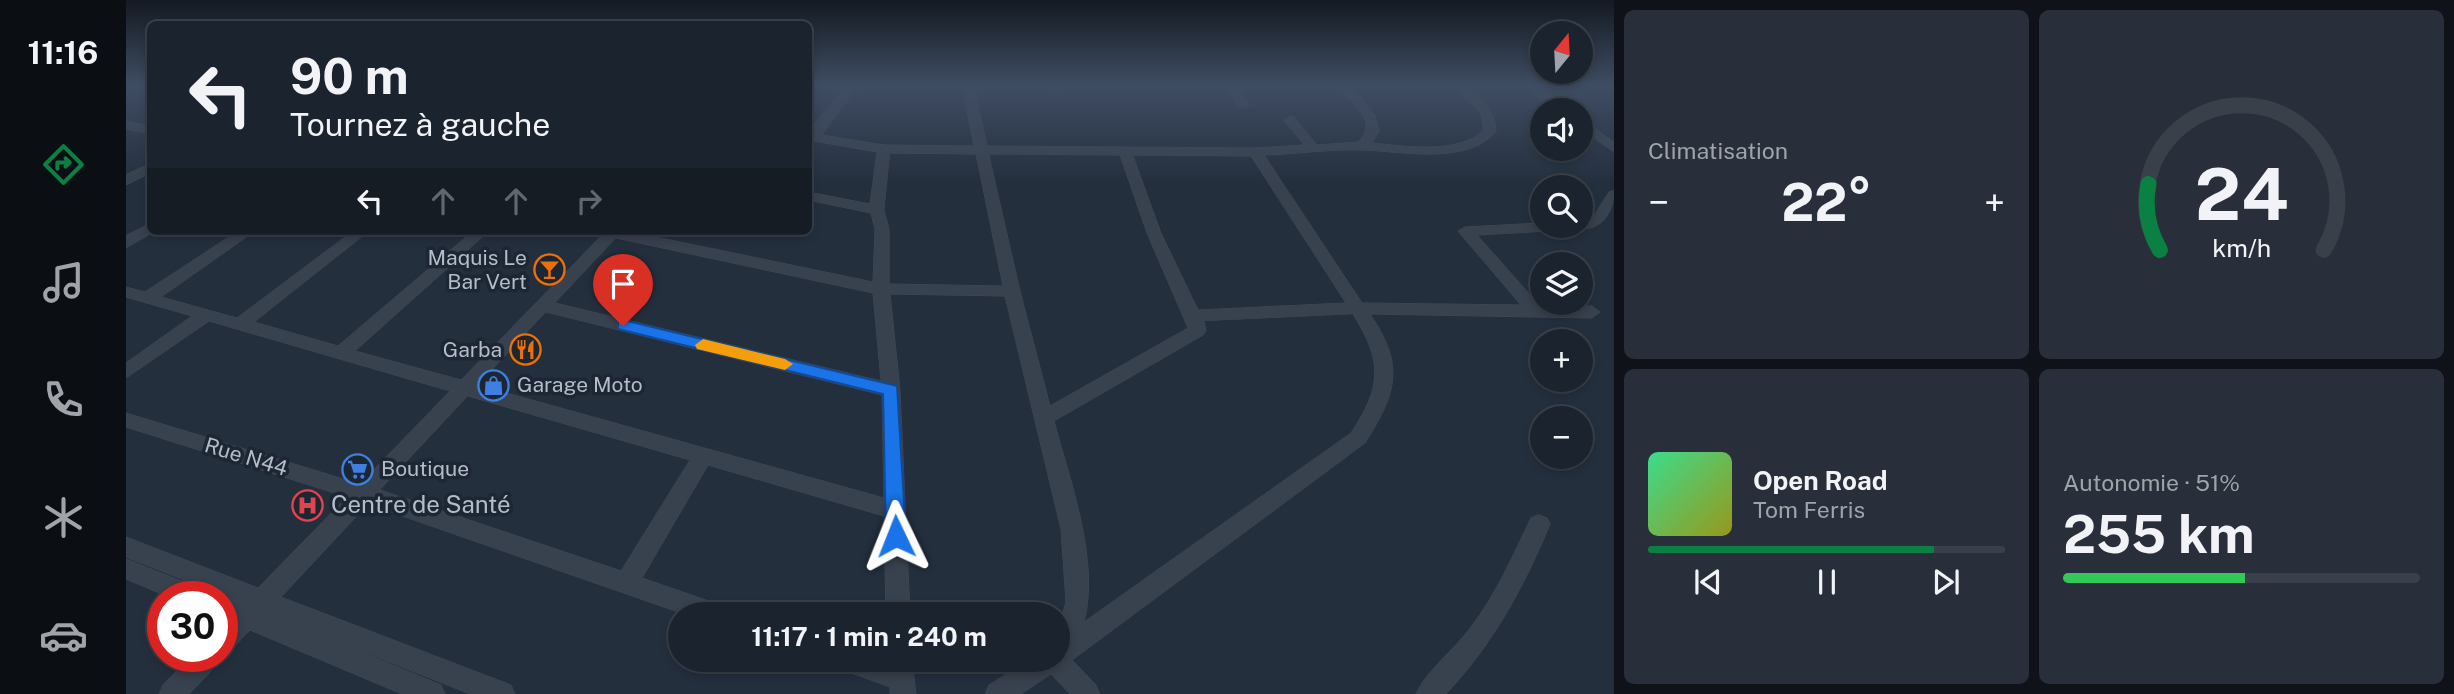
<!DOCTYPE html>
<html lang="fr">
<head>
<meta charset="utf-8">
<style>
  body { margin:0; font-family:"Public Sans",sans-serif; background:#282f3a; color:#f1f3f6; height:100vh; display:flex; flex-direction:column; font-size:26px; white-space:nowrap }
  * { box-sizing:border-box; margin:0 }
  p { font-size:23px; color:#a0a4aa }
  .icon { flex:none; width:38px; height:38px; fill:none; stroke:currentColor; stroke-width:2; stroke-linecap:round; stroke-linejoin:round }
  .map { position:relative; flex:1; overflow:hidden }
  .drawer { display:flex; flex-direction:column; gap:10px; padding:10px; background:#0f1319; width:840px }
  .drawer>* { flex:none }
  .top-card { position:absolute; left:21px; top:21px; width:665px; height:214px; border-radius:10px; box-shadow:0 4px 10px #0003,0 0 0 2px #39404a; background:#1b232e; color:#f1f3f6; overflow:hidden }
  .needle { width:46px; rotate:18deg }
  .controls { position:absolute; left:1404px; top:21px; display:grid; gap:14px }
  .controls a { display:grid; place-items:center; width:63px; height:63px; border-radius:50%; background:#1b232e; box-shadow:0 4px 10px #0003,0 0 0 2px #39404a; font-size:35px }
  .speed { position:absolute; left:21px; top:581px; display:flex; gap:14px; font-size:35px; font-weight:700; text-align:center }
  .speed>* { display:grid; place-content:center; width:91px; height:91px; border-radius:50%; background:#1b232e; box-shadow:0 4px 10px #0003,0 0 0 2px #39404a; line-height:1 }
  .speed .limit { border:10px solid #d22; background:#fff; color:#111 }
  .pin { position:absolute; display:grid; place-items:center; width:60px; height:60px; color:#fff; margin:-72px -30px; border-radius:50% 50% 50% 0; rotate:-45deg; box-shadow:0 0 7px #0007 }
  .pin .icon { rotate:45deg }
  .me { position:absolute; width:77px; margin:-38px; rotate:358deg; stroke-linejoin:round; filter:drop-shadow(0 0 5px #0008) }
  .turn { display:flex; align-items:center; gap:24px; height:147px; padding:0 28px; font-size:32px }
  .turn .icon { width:91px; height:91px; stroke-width:2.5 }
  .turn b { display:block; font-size:49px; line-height:60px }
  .lanes { display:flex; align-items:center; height:66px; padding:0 28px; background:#0003; justify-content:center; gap:35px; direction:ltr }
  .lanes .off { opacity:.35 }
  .big { font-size:52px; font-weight:700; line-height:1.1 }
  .drawer .card { flex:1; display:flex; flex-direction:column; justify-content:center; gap:10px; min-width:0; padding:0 24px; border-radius:10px; background:#282f3a }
  .drawer .dial { align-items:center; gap:0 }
  .dial svg { height:182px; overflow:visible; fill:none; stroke:#39404a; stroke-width:7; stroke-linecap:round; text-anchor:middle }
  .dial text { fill:#f1f3f6; stroke:none }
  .song { display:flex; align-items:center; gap:21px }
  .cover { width:84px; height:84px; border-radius:10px; background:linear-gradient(135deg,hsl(150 70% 55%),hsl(60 70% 35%)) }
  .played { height:7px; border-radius:4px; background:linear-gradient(90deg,#0b8043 80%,#39404a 80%) }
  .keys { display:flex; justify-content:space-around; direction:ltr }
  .heat { display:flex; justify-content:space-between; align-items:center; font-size:38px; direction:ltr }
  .charge { height:10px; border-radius:5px; background:linear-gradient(90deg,#34c759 51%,#39404a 0) }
  .drawer .tiles { flex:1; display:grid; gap:10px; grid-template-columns:repeat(2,1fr) }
  .trip { position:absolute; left:542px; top:602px; width:402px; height:70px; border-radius:35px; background:#1b232e; box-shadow:0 4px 10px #0003,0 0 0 2px #39404a; font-weight:700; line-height:70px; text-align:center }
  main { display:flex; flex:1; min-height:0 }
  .tab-bar { display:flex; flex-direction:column; width:126px; justify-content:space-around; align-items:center; background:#0b0e12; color:#a0a4aa }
  .tab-bar .icon { width:49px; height:49px }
  .tab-bar .active { color:#0b8043 }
  .tab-bar b { font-size:32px; color:#f1f3f6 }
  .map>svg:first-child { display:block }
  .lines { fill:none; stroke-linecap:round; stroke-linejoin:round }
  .minor-casing { stroke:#414a57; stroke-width:1 }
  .minor { fill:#38414e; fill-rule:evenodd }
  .route { fill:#1a73e8; stroke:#114b97; stroke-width:2 }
  .slow { fill:#f59e0b }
  .labels { text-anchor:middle; stroke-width:7; stroke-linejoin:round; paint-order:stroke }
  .poi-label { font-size:21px; fill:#b4bcc9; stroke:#1d2633; text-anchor:end }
  .street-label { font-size:21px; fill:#b4bcc9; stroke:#1d2633 }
  .near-poi-label { font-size:24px; fill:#b4bcc9; stroke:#1d2633; text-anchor:start }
</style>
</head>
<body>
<main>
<nav class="tab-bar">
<b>11:16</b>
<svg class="icon active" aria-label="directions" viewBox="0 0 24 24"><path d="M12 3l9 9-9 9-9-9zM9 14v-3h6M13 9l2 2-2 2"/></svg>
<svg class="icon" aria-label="music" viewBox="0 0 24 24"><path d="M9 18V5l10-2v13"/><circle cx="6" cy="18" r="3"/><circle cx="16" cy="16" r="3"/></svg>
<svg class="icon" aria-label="phone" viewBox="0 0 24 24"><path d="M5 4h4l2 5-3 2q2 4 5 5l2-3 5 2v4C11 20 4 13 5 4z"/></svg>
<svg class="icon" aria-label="climate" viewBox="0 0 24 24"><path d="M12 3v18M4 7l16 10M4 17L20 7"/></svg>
<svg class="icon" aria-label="car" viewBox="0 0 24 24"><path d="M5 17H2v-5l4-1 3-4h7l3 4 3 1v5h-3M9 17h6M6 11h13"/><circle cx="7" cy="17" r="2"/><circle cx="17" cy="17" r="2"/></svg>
</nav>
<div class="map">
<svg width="1488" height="694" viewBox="0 0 1488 694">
  <rect width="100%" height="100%" fill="#242f3e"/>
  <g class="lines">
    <defs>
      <path id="minor" d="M720 86H732L696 135 758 145 848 146 836 86H848L861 146 1129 148 1178 145 1158 120 1164 116 1168 117 1191 145 1232 142C1254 122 1225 102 1212 86H1225L1249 115 1253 131 1246 143C1279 146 1332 155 1358 130L1355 113 1327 86H1340C1356 100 1369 109 1370 131 1342 166 1275 151 1236 150 1203 149 1170 154 1138 155L1236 303 1395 305 1332 231 1339 227 1416 223V226H1446L1439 230 1351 235 1414 306H1466L1474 312 1466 318 1244 314C1279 366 1271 392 1239 443L946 660 970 685 974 694H944L925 674 895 694H859L863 685 903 660H933V627L940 602 935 529 879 296 764 294 774 390 784 614H760L758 516 582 465 516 578 597 606 601 614H558L242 504 155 597 385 685 389 694H344L140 613 315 685 319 694H276L124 630 105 650 96 653V625L101 620 96 618 95 597 117 603 0 557V537L132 588 221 497 0 427V413L234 484 324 391 83 321 0 378V363L66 316 0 297V287L19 292 112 231H129L35 297 111 318 227 231H243L128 322 212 346 347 231H363L229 351 335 380 476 235 472 231H501L747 282 749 229 745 213 682 200V192L744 204 751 152 682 140V132ZM764 153 850 154 877 286 763 284V229L758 210ZM863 154 994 155 1021 233 1062 328 924 406 894 291ZM1007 155 1125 156 1220 303 1072 310 1035 233ZM490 238 747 293 755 381 429 303ZM420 312 756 395 758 498 352 385ZM1227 314C1257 362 1256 386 1225 433L958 622C974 561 944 481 928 421L1077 335 1080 331 1078 321ZM342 396 564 460 495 571 254 490Z
        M921 86H933L936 92 926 94Z
        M1099 86H1111L1123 104 1121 107H1113Z
        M1398 86H1412L1444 110H1430Z
        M1454 118 1488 142V152L1454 128Z
        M0 121 24 126V134L0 129Z
        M24 164V173L0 185V175Z
        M1488 191C1488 213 1475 233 1449 228L1447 226H1454V220L1469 214 1483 192Z
        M24 224V231H29L0 248V236Z
        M1413 515 1421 518 1424 524C1398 587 1367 644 1320 694H1290C1300 671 1330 648 1345 627 1371 593 1387 555 1405 518Z
        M0 559 78 590 81 597H43L0 579Z
        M66 656H95L92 664 63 694H33L37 685Z
        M709 660H786L790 694H764V687L712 668Z"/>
    </defs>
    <use href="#minor" class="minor-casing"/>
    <use href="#minor" class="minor"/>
  </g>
  <linearGradient id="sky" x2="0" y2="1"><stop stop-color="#141a22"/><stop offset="0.47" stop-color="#3f4d63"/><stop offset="1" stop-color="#3f4d63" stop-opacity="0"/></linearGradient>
  <rect width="1488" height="183" fill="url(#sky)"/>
  <path class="route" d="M497 320 771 386 780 536 777 542 770 544 763 542 760 536 757 394 492 329V322Z"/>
  <path class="slow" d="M577 339 659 359 667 364 659 370 571 349 569 345Z"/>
  <defs>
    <symbol id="bar-ring" viewBox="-11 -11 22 22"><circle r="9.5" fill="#1d2633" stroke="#e8710a" stroke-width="1.5"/><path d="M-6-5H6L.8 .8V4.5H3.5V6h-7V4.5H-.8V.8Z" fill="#e8710a"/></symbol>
    <symbol id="restaurant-ring" viewBox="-11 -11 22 22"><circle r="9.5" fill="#1d2633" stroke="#e8710a" stroke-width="1.5"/><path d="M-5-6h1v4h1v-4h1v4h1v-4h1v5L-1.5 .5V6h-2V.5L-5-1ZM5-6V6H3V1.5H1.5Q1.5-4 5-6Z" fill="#e8710a"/></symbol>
    <symbol id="shop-ring" viewBox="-11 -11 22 22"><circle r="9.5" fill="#1d2633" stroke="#3f7fe0" stroke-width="1.5"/><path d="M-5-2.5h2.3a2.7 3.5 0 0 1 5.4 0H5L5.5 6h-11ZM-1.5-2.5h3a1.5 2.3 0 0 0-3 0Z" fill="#3f7fe0"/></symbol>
    <symbol id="supermarket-ring" viewBox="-11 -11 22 22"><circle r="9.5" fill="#1d2633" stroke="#3f7fe0" stroke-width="1.5"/><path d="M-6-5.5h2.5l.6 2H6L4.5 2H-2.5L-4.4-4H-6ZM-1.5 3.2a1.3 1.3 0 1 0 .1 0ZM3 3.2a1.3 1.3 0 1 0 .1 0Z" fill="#3f7fe0"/></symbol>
    <symbol id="hospital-ring" viewBox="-11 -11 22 22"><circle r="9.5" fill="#1d2633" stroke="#e0444e" stroke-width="1.5"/><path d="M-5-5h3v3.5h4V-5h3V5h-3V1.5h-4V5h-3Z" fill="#e0444e"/></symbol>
  </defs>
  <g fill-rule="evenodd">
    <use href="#bar-ring" x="406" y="252" width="35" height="35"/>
    <use href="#restaurant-ring" x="382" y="332" width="35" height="35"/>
    <use href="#shop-ring" x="350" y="368" width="35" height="35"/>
    <use href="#supermarket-ring" x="214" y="452" width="35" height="35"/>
    <use href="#hospital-ring" x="164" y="488" width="35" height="35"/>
  </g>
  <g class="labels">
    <g class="poi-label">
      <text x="401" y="265">Maquis Le<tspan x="401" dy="24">Bar Vert</tspan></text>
      <text x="376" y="357">Garba</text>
      <text x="391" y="392" text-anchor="start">Garage Moto</text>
      <text x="255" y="476" text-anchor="start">Boutique</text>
    </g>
    <g class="street-label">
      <text transform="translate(120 457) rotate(17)" y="7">Rue N44</text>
    </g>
    <g class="near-poi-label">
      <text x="205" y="513">Centre de Santé</text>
    </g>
  </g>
</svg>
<div class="controls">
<a><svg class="needle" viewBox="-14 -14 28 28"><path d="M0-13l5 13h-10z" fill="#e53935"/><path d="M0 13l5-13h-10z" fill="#a0a4aa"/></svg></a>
<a><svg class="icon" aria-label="sound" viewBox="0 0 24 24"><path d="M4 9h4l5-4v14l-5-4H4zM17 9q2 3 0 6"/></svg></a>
<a><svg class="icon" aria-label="search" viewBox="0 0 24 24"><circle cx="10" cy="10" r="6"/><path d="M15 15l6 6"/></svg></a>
<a><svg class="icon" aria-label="layers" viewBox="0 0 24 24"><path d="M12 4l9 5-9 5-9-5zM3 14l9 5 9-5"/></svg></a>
<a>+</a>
<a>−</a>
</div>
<div class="speed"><div class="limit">30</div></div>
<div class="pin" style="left:497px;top:326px;background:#d93025"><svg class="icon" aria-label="arrive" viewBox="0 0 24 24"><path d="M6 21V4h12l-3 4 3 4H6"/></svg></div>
<svg class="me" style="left:770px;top:536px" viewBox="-20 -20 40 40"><path d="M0-17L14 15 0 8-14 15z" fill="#1a73e8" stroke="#fff" stroke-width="4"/></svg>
<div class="trip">11:17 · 1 min · 240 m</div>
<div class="top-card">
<div class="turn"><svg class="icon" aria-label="left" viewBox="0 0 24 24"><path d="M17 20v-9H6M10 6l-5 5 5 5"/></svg><div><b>90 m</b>Tournez à gauche</div></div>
<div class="lanes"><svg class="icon" aria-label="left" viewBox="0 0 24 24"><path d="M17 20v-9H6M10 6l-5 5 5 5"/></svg><svg class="icon off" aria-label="ahead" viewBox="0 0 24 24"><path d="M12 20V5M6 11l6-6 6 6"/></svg><svg class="icon off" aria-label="ahead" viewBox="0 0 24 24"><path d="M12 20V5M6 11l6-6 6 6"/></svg><svg class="icon off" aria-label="right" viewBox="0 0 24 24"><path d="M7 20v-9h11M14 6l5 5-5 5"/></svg></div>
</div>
</div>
<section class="drawer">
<div class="tiles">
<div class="card"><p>Climatisation</p>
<div class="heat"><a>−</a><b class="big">22°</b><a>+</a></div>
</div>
<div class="card dial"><svg viewBox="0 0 100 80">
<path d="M14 69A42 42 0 1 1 86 69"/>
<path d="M14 69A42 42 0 0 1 9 40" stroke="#0b8043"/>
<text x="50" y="56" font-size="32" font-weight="700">24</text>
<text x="50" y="72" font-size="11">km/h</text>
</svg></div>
<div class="card">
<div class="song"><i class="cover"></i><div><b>Open Road</b><p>Tom Ferris</p></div></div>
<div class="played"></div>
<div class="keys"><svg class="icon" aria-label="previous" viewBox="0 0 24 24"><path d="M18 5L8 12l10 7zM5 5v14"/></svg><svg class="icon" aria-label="pause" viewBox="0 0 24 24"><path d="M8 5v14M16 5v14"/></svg><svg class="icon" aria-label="next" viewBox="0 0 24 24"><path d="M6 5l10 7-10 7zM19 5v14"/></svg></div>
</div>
<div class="card"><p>Autonomie · 51%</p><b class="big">255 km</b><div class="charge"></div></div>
</div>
</section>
</main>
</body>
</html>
